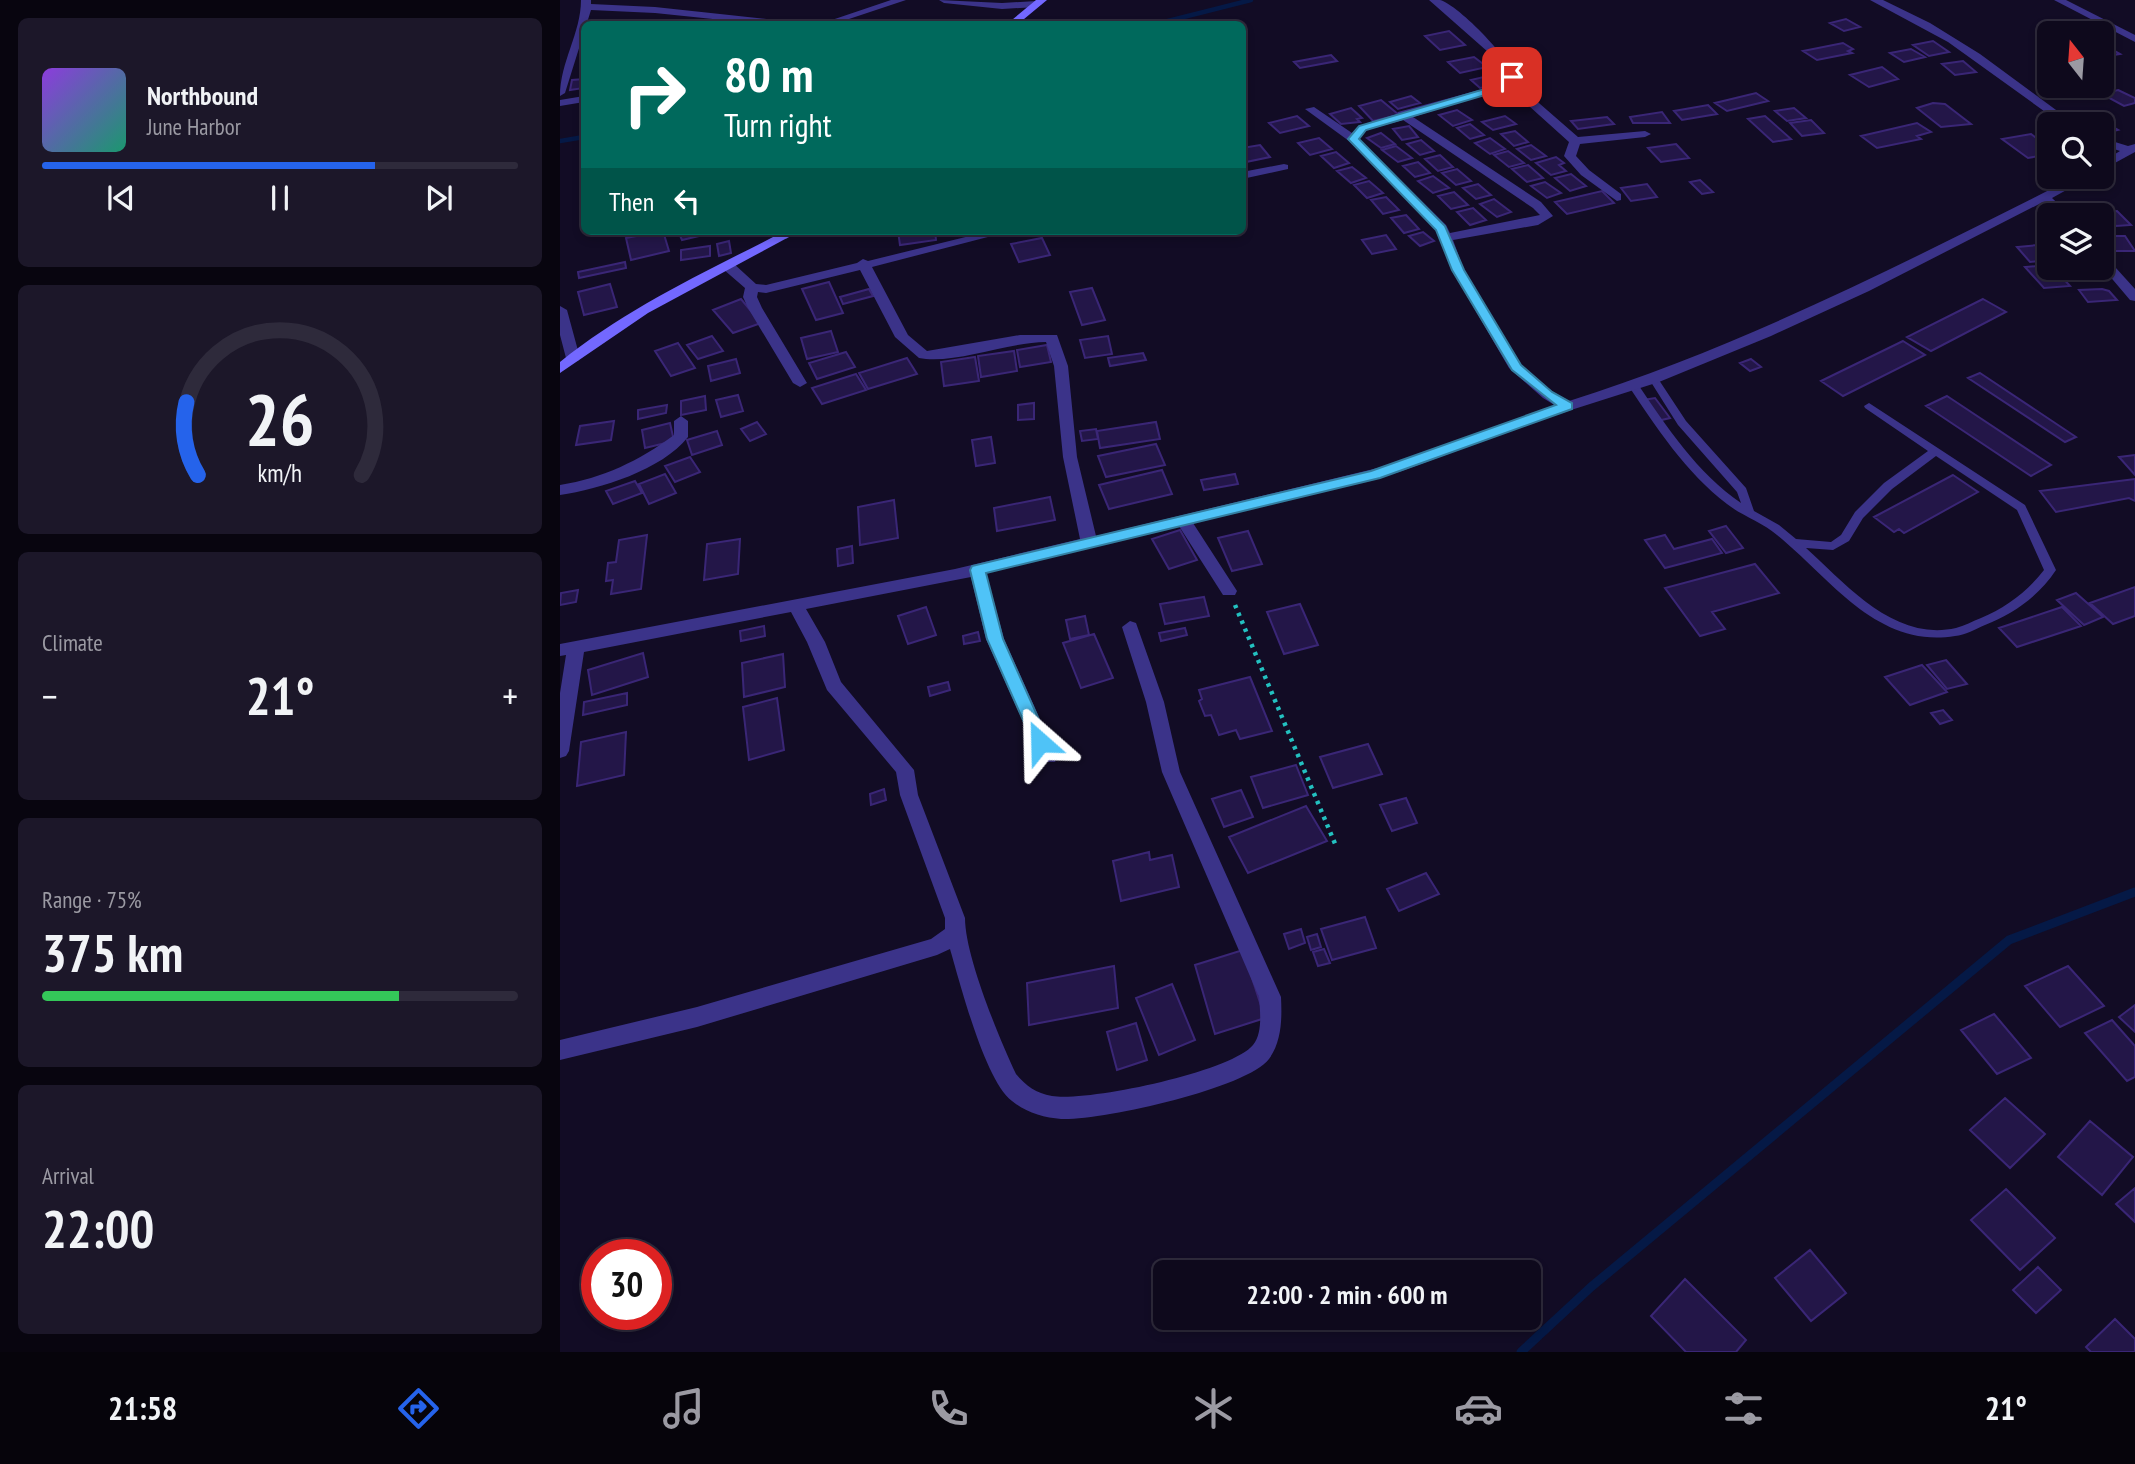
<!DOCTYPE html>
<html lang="en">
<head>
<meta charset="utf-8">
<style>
  body { margin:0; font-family:"PT Sans Narrow",sans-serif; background:#1c1729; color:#f1f3f6; height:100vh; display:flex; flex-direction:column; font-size:26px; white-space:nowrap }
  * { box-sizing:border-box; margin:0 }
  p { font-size:23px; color:#9b9aa3 }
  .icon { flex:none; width:38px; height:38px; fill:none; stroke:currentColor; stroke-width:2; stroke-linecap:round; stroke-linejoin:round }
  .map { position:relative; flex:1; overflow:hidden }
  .side { display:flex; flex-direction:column; gap:18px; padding:18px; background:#08050f; width:560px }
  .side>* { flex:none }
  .hud { position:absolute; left:21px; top:21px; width:665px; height:214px; border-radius:10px; box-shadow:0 4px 10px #0003,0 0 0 2px #2e2a3b; background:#00695c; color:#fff; overflow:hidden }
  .needle { width:46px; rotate:343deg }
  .tools { position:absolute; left:1477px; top:21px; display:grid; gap:14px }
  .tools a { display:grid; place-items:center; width:77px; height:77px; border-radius:10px; background:#0e091c; box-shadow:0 4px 10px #0003,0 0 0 2px #2e2a3b; font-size:35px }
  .speed { position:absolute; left:21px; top:1239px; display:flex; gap:14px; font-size:35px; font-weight:700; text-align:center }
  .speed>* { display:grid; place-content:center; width:91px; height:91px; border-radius:50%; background:#0e091c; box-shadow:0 4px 10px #0003,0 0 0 2px #2e2a3b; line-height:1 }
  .speed .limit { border:10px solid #d22; background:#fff; color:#111 }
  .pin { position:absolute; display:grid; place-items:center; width:60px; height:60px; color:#fff; margin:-30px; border-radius:14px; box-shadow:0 4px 10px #0006 }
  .me { position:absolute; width:77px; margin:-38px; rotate:335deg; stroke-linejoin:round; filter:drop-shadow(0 0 5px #0008) }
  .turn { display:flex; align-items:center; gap:24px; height:147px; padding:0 28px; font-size:32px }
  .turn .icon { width:91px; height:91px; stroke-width:2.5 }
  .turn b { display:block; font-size:49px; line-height:60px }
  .then { display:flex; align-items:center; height:66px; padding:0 28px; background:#0003; gap:14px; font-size:26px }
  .big { font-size:52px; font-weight:800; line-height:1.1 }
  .side .tile { flex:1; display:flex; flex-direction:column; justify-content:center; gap:10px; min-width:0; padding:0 24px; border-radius:10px; background:#1c1729 }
  .side .dial { align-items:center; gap:0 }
  .dial svg { height:182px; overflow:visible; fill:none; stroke:#2e2a3b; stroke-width:7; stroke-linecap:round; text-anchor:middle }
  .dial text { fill:#f1f3f6; stroke:none }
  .song { display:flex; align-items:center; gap:21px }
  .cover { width:84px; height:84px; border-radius:10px; background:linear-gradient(135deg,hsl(270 70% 55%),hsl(160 70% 35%)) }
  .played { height:7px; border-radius:4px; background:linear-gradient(90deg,#2563eb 70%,#2e2a3b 70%) }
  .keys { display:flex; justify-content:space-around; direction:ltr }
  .heat { display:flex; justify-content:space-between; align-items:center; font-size:38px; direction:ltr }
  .charge { height:10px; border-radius:5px; background:linear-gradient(90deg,#34c759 75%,#2e2a3b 0) }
  .trip { position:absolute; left:593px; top:1260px; width:388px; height:70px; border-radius:10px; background:#0e091c; box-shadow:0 4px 10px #0003,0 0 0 2px #2e2a3b; font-weight:800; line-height:70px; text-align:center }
  .tabs { display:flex; height:112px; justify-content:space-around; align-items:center; background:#06040b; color:#9b9aa3 }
  .tabs .icon { width:49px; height:49px }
  .tabs .current { color:#2563eb }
  .tabs b { font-size:32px; color:#f1f3f6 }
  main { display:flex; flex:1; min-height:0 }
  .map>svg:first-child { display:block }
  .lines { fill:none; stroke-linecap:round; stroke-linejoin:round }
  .stream-far1 { stroke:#051946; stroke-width:4.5 }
  .stream { stroke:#051946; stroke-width:9 }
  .building { fill:#231648; stroke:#3a2676; stroke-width:2 }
  .path { stroke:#23c1c0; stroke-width:4.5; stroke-dasharray:3.5 5; stroke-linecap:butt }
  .service { fill:#3b3389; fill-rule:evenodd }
  .minor { fill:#3b3389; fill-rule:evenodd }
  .secondary { fill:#7368ff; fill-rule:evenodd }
  .route { fill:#4fc3f7; stroke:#337fa1; stroke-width:2 }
</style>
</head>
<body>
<main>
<section class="side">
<div class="tile">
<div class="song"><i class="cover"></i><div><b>Northbound</b><p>June Harbor</p></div></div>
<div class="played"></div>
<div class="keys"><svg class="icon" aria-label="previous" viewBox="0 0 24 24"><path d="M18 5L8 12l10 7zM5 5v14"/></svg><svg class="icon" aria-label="pause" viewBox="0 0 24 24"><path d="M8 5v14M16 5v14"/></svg><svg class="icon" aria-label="next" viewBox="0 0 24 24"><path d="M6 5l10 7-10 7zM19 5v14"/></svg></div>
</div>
<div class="tile dial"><svg viewBox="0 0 100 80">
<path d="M14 69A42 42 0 1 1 86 69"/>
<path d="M14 69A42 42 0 0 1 9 37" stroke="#2563eb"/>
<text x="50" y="56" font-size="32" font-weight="700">26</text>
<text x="50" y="72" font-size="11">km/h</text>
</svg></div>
<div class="tile"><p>Climate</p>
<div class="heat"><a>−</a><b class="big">21°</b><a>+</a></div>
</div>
<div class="tile"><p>Range · 75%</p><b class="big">375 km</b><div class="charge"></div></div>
<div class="tile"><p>Arrival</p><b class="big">22:00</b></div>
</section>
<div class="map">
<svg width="1575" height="1352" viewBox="0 0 1575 1352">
  <rect width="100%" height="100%" fill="#120c25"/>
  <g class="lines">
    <path class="stream-far1" d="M596 24 691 0
      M0 141 24 137"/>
    <path class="stream" d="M961 1352 1031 1287 1449 940 1575 892"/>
  </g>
  <path class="building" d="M1286 19 1300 27 1284 31 1270 23Z
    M1533 27 1550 38 1543 41 1542 33H1521L1516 30Z
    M889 31 905 45 880 50 865 36Z
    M1373 41 1389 52 1369 56 1353 45Z
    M1283 43 1293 49 1288 51 1292 53 1257 60 1243 51Z
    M1546 46 1560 54 1542 57V47Z
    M1351 49 1365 57 1344 62 1330 53Z
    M771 55 777 61 740 68 734 62Z
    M914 57 927 67 900 73 888 62Z
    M1403 61 1416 72 1395 75 1382 64Z
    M1322 67 1338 79 1309 87 1290 75Z
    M932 75 941 84 920 88 911 80Z
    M24 79V88L10 90 12 80Z
    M1558 90 1575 98V103L1564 106 1542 94Z
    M1196 93 1208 101 1167 111 1155 103Z
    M851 96 860 103 838 109 830 102Z
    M821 100 839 115 813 121 799 106Z
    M1373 103 1385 104 1411 124 1381 127 1357 108Z
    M1148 105 1157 114 1122 120 1114 111Z
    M791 108 802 118 797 119 800 122 781 124 770 114Z
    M1234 108 1246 118 1227 121 1215 111Z
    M897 110 912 120 893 126 879 115Z
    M1102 112 1110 123H1073L1070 117Z
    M737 116 749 126 720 133 709 123Z
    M945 116 956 124 933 130 922 122Z
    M1205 116 1231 139 1213 142 1188 119Z
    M1047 117 1054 124 1018 129 1011 121Z
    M1539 119 1558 130 1542 134V124L1524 123Z
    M1251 120 1264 133 1242 136 1230 123Z
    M1357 123 1371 132 1357 136 1361 139 1317 148 1301 136Z
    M910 124 924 135 910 139 897 128Z
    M849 126 858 137 842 140 833 129Z
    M955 131 968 142 954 146 941 134Z
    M821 133 835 144 821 148 807 138Z
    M1471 134 1489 148V154L1468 158 1442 139Z
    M759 138 772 149 750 155 738 143Z
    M930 138 945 149 930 154 915 143Z
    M861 140 874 151 860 155 847 144Z
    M1116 144 1129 158 1101 162 1088 148Z
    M700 145 710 157 686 162 682 148Z
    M971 145 986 156 971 160 957 149Z
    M836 146 852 158 838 162 822 150Z
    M948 151 964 163 949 167 934 155Z
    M776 152 789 163 774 168 761 156Z
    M880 155 893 167 878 171 865 159Z
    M996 157 1004 163 999 165 1006 171 991 175 976 163Z
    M858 162 870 173 855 177 843 166Z
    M968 165 983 178 967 182 952 169Z
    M792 167 806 178 791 183 777 171Z
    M897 169 911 181 896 185 882 173Z
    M1011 174 1026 186 1010 191 995 178Z
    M873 176 889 188 873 193 858 181Z
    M1140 180 1153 192 1142 194 1130 182Z
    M809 181 823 193 807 198 794 185Z
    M985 182 1001 193 987 198 971 186Z
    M918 184 931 195 916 199 903 188Z
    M1087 184 1097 197 1071 201 1061 188Z
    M1042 191 1054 203 1007 214 995 202Z
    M894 192 908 205 891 209 878 196Z
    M826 197 839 210 823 214 811 200Z
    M934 199 951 212 937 217 920 204Z
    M913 208 926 220 910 225 897 212Z
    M1557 211 1571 225 1556 226 1543 212Z
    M846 215 859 229 844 233 831 218Z
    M103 231 109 251 71 260 66 238Z
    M118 231H156V232L122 240Z
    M338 231H375L376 240 340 245Z
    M863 232 874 241 860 246 849 236Z
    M826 235 836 249 812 254 802 240Z
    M1542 236H1565L1575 251H1547L1542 247Z
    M482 238 490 255 459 262 451 244Z
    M169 241 171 253 159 256 157 244Z
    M1489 244V260L1470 262 1457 247Z
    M150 246V256L121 260V250Z
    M65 262 66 268 19 278 18 272Z
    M1489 265V268H1494L1510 286 1484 288 1465 267Z
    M1503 268H1533L1543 279 1514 281Z
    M269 282 283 313 256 320 242 289Z
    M50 284 57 307 24 315 18 292Z
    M532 288 545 320 522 325 510 292Z
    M309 289 313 296 283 304 280 297Z
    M1542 289 1549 291 1557 300 1528 302 1519 290Z
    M181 299 201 323 173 333 153 310Z
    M1423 299 1446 312 1371 351 1347 337Z
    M271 331 278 352 247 359 241 338Z
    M152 336 163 351 138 359 127 345Z
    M548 336 552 354 525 358 520 340Z
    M1343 341 1365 355 1283 396 1261 381Z
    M118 343 135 368 111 376 95 351Z
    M487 345 491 362 460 367 457 350Z
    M454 351 457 371 421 377 418 356Z
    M286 352 295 367 257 379 249 363Z
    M583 353 586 360 550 366 548 358Z
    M415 357 419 381 384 386 381 362Z
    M347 358 357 374 308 389 299 373Z
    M176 359 180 373 151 381 148 366Z
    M1191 359 1201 367 1190 371 1180 363Z
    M1420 373 1516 437 1505 442 1408 378Z
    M296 374 306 390 262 404 252 388Z
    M178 395 183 411 161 417 156 400Z
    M145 396 146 410 121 415V401Z
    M1387 396 1491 465 1471 476 1366 406Z
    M1095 398 1110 418 1097 421 1083 400Z
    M474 403V419L458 420V405Z
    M107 405 106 413 78 419V410Z
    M54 421 51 440 16 445 20 426Z
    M197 422 206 434 190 441 181 429Z
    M596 422 600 439 540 448 537 431Z
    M110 423 114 441 85 448 82 430Z
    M536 429 538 439 522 441 520 431Z
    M157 431 162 445 132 455 127 440Z
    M431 437 435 463 416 466 412 440Z
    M596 444 605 465 546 477 538 456Z
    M1575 455V475L1559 457Z
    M130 457 140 472 115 482 105 466Z
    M602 470 612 494 549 509 539 485Z
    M105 474 116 493 89 504 79 484Z
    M675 474 678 484 644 490 641 480Z
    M1393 475 1418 492 1344 533 1339 529 1334 532 1314 517Z
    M1575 479V501L1569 498 1496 512 1480 491Z
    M75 481 82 493 53 504 46 491Z
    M490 497 495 520 437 531 434 508Z
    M334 500 338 538 300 545 298 507Z
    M1166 526 1183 548 1166 553 1149 531Z
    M620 530 637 560 609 569 592 539Z
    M688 531 702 564 672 571 658 538Z
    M87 535 81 589 51 594 53 580 46 581 48 563 56 562 59 540Z
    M1105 535 1114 549 1152 539 1162 553 1105 568 1085 540Z
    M180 539 178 574 144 580 147 544Z
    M292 546 293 563 278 566 277 549Z
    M1195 564 1219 593 1152 612 1165 629 1140 636 1105 588Z
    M1575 587V616L1553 624 1530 603Z
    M18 590 16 602 0 605 1 593Z
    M1516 593 1543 617 1524 625 1497 600Z
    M644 597 649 616 605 624 600 604Z
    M740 604 758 645 724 654 707 612Z
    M366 607 376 635 348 644 338 616Z
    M1502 607 1521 626 1457 647 1439 628Z
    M525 616 529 635 510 639 506 620Z
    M204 626 205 636 181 641 180 631Z
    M625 628 627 635 601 641 599 633Z
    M418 632 420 641 404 644 403 636Z
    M534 634 553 678 521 688 503 643Z
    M83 653 88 677 32 695 28 670Z
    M223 654 225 687 184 697 182 663Z
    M1386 660 1407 684 1387 689 1367 665Z
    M1362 665 1387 692 1350 705 1325 677Z
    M690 677 712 731 680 739 676 730 659 735 651 715 645 716 639 701 642 699 639 690Z
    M388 682 390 690 370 696 368 687Z
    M67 693V705L23 715 24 702Z
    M217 698 224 750 189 760 183 707Z
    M1383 710 1392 720 1380 724 1371 713Z
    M66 732 64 775 17 786 21 742Z
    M808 744 822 774 773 788 760 757Z
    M736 765 748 795 703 808 691 777Z
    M324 789 326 800 311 805 310 794Z
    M681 790 693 817 664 827 652 799Z
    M846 798 857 823 832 831 820 805Z
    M746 806 767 841 688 873 669 837Z
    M589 852 590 860 612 855 619 887 561 901 553 861Z
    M866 873 879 894 839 911 827 889Z
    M805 917 816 948 772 960 761 929Z
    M741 929 745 943 729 949 724 934Z
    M757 934 761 947 751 950 747 937Z
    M764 949 770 963 758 966 753 952Z
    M683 950 705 1018 655 1034 635 965Z
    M554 966 558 1008 469 1025 467 983Z
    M1508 966 1544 1006 1500 1027 1465 986Z
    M612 984 635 1040 599 1055 576 998Z
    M1575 1005V1032L1559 1017Z
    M1434 1014 1471 1058 1437 1074 1401 1030Z
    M1552 1020 1575 1046V1077L1567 1081 1525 1033Z
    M576 1023 587 1060 557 1070 547 1032Z
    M1445 1098 1485 1134 1450 1168 1410 1130Z
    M1530 1121 1573 1157 1542 1195 1498 1157Z
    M1575 1188V1222L1556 1204Z
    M1446 1189 1495 1238 1460 1270 1411 1220Z
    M1250 1250 1286 1293 1251 1321 1215 1278Z
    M1478 1267 1501 1290 1476 1313 1453 1290Z
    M1125 1279 1186 1340 1176 1352H1126L1091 1316Z
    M1555 1319 1575 1339V1352H1531L1526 1347Z"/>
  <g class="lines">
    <path class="path" d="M675 605 776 846"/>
    <path class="service" d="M1094 376 1097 377 1126 421 1186 488 1194 511 1219 525 1236 539 1271 542 1281 535 1295 512 1324 483 1368 451 1305 408 1304 406 1309 403 1465 505 1496 570C1479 596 1453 614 1425 625 1416 629 1405 635 1395 636 1317 649 1270 578 1217 535 1202 522 1182 516 1167 504 1126 473 1096 427 1068 385L1069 383H1077C1106 426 1138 474 1181 503L1177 492 1118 425 1089 379ZM1376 456 1457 510 1484 570C1468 591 1445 608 1421 618 1413 621 1404 626 1396 628 1334 642 1286 584 1246 548L1273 550 1289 541 1303 518 1332 489Z"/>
    <path class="minor" d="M21 0H31V4L95 7 224 21 229 24H201L95 13 31 10 5 93 0 96C0 62 21 33 21 0Z
      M331 0H346L274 24H260Z
      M379 0 442 3 477 1 482 4 477 7 442 9 384 3Z
      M869 0C873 0 877 0 880 0 899 5 958 66 956 83L1018 137 1085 131 1091 134 1085 137 1020 144 1016 156 1029 170 1061 194V200L1057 201 1021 175 1004 156 1009 142 948 87 853 117 981 202 993 216 978 225 893 240 904 270 961 365 993 392 1009 401C1186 345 1350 260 1515 177H1530L1492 198 1510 215H1497L1483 202 1309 291 1211 336 1099 382 986 418 839 472 633 523 677 591 675 595H663L619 526 426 573 444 639 497 757 495 762H481L479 757 426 639 411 577 246 609 265 642 281 682 354 770 358 795 405 918C405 956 439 1038 456 1074 466 1086 476 1093 492 1096 527 1102 671 1072 693 1045 703 1033 700 1011 699 997L602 772 586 702 562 627 570 621 576 623 604 702 620 772 721 997C722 1018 722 1041 709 1059 686 1089 539 1121 501 1119 484 1118 465 1112 452 1101 425 1081 400 983 390 949L377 955 137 1027 0 1060V1040L137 1007 371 939 385 929V918L340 795 336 772 267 690 247 642 231 612 24 652 9 751 6 756 0 758V693L6 655 0 656V644L395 569 520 539 503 457 494 366 486 342C448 342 393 365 359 358L335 337 300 270 206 293 198 292 197 297 202 308 247 383 240 387 233 383 188 308 183 297 185 288 163 269V263H173L196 284 206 285 297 263 303 259 308 261 430 231H451L312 267 348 335 367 351 460 335H497L508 366 517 457 536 536 830 465 996 406 983 398 949 368 892 270 876 229 789 141 745 109 754 107 792 133 799 126 837 114 838 112 934 86 946 80 928 52ZM843 120 973 208 980 215 890 233 886 225 799 139 807 130Z
      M1310 0H1323L1370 23 1420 54 1515 124H1502L1388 42Z
      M1494 0H1506L1575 35V42Z
      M24 96V102L0 106V100Z
      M1542 138 1568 146 1575 144V152L1542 170V162L1560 151 1542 145Z
      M724 164 728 165V169L682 179V172Z
      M209 231H227L232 235 226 239Z
      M1542 256 1546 257 1575 289V301L1570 300 1542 267Z
      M0 306 7 310 20 358 18 361H8L6 358 0 335Z
      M121 416 128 421V437C102 470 40 489 0 495V485C43 478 79 461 114 435V421Z"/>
    <path class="secondary" d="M476 0H487L458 24H447Z
      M225 231H240L88 313 0 373V362C68 307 147 271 225 231Z"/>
  </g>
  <path class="route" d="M949 75 957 77 949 88 806 130 799 139 885 226 904 270 961 365 992 392 1012 403V409L820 478 426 573 443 639 489 742 480 749 475 747 427 639 410 570 412 566 811 471 996 405 952 370 892 270 876 230 788 139 799 126 942 84Z"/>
</svg>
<div class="tools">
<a><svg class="needle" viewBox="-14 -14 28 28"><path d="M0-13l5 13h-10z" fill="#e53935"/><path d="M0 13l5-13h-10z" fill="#9b9aa3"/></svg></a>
<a><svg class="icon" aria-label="search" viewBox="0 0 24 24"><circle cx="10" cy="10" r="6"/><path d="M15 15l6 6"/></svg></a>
<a><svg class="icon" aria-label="layers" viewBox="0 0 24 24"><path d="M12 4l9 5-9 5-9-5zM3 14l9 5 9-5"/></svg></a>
</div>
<div class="speed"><div class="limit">30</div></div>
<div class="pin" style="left:952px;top:77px;background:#d93025"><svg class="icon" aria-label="arrive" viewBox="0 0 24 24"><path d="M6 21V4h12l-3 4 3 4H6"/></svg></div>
<svg class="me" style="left:480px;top:742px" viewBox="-20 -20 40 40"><path d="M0-17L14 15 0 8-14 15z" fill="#4fc3f7" stroke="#fff" stroke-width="4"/></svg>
<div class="trip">22:00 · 2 min · 600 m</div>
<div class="hud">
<div class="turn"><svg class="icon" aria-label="right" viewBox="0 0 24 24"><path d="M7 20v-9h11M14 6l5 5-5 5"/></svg><div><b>80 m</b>Turn right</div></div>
<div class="then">Then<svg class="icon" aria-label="left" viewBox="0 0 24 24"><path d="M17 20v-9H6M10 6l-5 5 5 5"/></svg></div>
</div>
</div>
</main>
<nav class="tabs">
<b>21:58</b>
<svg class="icon current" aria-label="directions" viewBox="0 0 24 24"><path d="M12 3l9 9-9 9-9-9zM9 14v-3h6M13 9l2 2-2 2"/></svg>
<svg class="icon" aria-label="music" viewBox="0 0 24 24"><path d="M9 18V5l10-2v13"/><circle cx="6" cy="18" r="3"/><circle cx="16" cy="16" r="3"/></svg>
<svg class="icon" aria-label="phone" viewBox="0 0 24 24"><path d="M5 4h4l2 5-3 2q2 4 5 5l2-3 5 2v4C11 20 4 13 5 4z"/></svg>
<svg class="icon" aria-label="climate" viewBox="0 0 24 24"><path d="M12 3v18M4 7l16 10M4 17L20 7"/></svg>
<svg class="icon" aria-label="car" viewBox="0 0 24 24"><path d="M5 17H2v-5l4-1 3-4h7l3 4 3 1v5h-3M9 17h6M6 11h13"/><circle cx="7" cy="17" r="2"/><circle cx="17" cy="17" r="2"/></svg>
<svg class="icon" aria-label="filters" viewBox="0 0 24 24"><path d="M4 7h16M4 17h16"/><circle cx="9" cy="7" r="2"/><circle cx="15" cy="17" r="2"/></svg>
<b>21°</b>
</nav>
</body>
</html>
